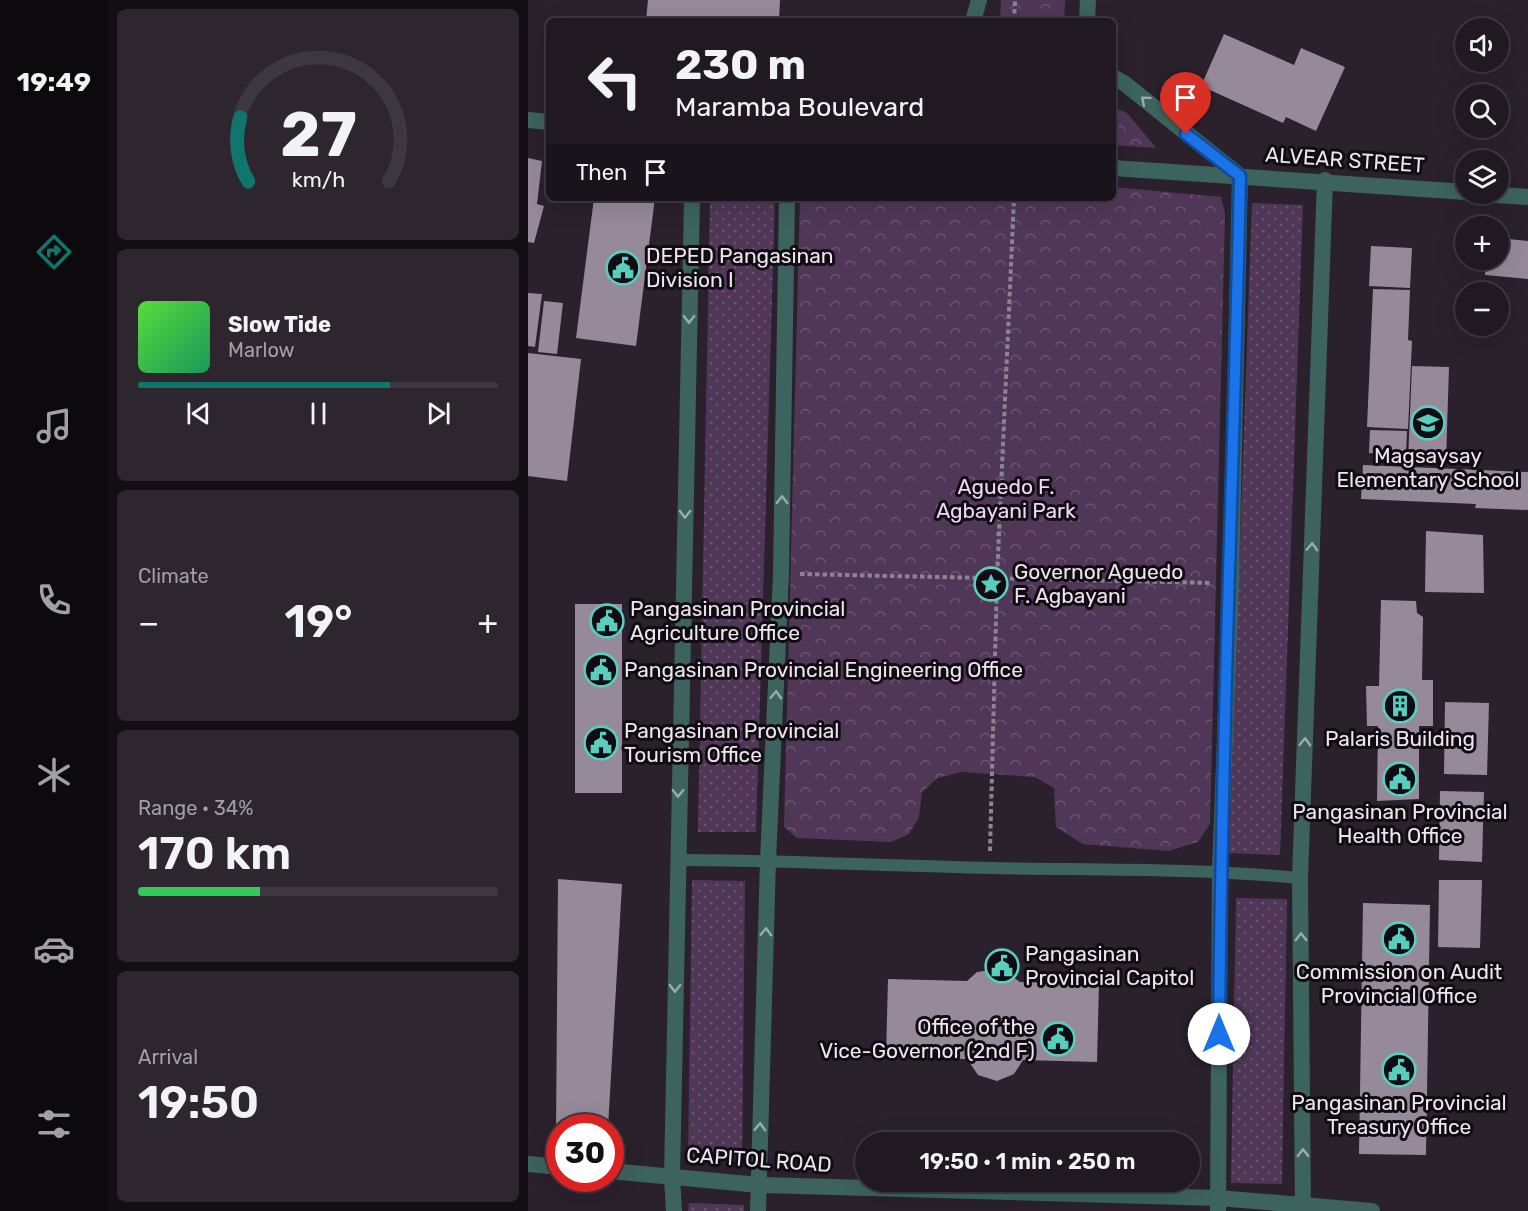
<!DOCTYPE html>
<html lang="en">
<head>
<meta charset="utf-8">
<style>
  body { margin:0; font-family:Rubik,sans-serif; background:#2d262f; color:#f1f3f6; height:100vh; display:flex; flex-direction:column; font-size:22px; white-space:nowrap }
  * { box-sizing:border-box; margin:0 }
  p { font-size:20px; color:#a2a0a5 }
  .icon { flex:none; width:33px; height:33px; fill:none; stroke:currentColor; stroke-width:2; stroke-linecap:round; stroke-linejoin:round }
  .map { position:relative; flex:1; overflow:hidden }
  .drawer { display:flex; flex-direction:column; gap:9px; padding:9px; background:#120e13; width:420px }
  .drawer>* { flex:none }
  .hud { position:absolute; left:18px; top:18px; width:570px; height:183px; border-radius:9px; box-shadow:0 6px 24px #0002,0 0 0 2px #3d3840; background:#201922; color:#f1f3f6; overflow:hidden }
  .buttons { position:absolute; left:927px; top:18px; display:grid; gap:12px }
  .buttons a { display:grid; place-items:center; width:54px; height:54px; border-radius:50%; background:#201922; box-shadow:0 6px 24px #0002,0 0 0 2px #3d3840; font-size:30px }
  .speed { position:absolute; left:18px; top:1114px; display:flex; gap:12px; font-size:30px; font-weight:700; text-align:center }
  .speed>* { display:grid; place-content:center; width:78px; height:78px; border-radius:50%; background:#201922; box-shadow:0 6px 24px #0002,0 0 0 2px #3d3840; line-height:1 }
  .speed .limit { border:9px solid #d22; background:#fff; color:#111 }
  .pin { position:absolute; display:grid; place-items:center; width:51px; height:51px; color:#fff; margin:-62px -26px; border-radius:50% 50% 50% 0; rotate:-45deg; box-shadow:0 0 6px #0007 }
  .pin .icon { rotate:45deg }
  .me { position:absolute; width:66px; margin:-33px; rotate:0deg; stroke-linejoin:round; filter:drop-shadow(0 0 4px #0008) }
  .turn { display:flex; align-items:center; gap:21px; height:126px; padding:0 30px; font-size:27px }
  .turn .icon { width:78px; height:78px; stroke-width:2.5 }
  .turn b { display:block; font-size:42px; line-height:51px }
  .then { display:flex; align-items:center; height:57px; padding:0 30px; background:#0003; gap:12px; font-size:22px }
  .big { font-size:45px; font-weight:600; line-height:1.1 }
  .drawer .card { flex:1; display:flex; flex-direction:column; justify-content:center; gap:9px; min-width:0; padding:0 21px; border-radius:9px; background:#2d262f }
  .drawer .dial { align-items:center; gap:0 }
  .dial svg { height:156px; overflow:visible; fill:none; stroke:#3d3840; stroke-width:7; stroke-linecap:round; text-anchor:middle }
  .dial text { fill:#f1f3f6; stroke:none }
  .song { display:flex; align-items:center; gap:18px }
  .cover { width:72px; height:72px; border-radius:9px; background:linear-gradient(135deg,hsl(110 70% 55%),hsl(150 70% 35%)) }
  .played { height:6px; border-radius:3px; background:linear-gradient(90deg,#0f766e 70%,#3d3840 70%) }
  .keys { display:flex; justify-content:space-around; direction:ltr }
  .heat { display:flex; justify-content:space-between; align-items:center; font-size:33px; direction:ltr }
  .charge { height:9px; border-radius:4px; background:linear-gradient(90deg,#34c759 34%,#3d3840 0) }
  .trip { position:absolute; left:327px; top:1132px; width:345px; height:60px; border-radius:30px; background:#201922; box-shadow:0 6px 24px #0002,0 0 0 2px #3d3840; font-weight:600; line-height:60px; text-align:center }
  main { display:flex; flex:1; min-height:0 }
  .menu { display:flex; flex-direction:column; width:108px; justify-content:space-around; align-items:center; background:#0d0a0e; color:#a2a0a5 }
  .menu .icon { width:42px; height:42px }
  .menu .active { color:#0f766e }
  .menu b { font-size:27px; color:#f1f3f6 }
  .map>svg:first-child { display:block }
  .grass { fill:url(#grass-dots) }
  .park { fill:url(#park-crowns) }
  .building { fill:#968a9a }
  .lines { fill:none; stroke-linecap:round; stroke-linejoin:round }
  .path { stroke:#8c848e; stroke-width:4; stroke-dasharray:4.5 3; stroke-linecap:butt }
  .service { stroke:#3d635e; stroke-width:12 }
  .minor { stroke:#3d635e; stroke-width:16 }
  .tertiary { stroke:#3d635e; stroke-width:16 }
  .oneway { stroke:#9eabae }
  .route-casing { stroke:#114b97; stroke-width:15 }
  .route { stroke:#1a73e8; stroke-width:10 }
  .labels { text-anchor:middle; stroke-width:6; stroke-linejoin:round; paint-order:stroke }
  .street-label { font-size:21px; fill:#ede6ef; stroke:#100c12 }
  .poi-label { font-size:21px; fill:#ede6ef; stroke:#100c12; text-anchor:start }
  .park-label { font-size:21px; fill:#f0d7f8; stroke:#100c12 }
</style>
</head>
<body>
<main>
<nav class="menu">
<b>19:49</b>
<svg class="icon active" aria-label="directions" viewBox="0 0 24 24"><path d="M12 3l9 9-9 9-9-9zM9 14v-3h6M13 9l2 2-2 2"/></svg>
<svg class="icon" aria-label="music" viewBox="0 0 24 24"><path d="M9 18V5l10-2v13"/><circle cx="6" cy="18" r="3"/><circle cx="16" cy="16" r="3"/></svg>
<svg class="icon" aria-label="phone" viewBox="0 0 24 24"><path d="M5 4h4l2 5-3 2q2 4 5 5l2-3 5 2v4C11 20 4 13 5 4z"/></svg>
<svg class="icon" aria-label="climate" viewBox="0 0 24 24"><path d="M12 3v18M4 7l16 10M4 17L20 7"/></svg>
<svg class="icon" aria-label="car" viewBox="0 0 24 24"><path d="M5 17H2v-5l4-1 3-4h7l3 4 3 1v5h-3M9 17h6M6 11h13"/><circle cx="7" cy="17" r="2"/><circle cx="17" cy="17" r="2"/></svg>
<svg class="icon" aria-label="filters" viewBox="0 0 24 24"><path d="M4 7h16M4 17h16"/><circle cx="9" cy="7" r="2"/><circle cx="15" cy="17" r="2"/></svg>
</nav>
<section class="drawer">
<div class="card dial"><svg viewBox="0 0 100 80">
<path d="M14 69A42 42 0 1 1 86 69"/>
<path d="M14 69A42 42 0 0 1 10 36" stroke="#0f766e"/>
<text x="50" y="56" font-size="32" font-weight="700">27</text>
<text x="50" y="72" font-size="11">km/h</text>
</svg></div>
<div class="card">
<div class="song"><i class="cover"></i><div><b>Slow Tide</b><p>Marlow</p></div></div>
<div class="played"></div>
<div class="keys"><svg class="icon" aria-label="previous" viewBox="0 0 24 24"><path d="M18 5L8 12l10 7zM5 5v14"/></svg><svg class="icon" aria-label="pause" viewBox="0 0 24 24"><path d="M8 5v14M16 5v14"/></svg><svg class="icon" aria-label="next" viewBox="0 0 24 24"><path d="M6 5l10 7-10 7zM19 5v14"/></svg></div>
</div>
<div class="card"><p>Climate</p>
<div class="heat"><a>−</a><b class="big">19°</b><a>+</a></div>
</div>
<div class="card"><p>Range · 34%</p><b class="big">170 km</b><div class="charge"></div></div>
<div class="card"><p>Arrival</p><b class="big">19:50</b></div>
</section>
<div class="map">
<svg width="1000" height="1211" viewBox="0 0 1000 1211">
  <defs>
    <pattern id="grass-dots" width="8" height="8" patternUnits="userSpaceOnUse" patternTransform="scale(1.5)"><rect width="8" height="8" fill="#503758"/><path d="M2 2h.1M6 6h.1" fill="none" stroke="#6a5470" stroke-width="1.8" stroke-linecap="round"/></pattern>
    <pattern id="park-crowns" width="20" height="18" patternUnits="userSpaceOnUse" patternTransform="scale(1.5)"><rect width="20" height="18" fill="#503758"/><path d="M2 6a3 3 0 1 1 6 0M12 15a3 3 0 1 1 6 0" fill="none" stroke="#6a5470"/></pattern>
  </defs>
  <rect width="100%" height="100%" fill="#2a212d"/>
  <path class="grass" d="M182 198H247L228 832H170Z
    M724 203 775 205 752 855 701 853Z
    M164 880 217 881 214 1162 160 1161Z
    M708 898 759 899 754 1184 703 1183Z
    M161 1203 216 1205V1211H160Z"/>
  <path class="park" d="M473 0H537L536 21H472Z
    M585 107 599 113 628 148 585 145Z
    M585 187 693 197 697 214 682 824 670 842 640 851 555 844 528 827 526 788 507 777 433 772 410 778 394 792 391 817 381 834 363 842 269 838 256 827 272 198H585Z"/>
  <path class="building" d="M120 0H252L251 21H118Z
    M696 34 766 65 773 48 817 67 788 131 758 117 755 123 673 86Z
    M0 158 14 161 9 204 16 206 6 243 0 242Z
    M66 198H127L108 346 48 338Z
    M970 238 1000 241V279L957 275 958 260H970Z
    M843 246 884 248 882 288 841 286Z
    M845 289 882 290 880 340 884 341 880 429 839 427Z
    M0 293 14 294 7 347 0 346Z
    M16 301 35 303 29 354 10 352Z
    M0 353 53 359 39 481 0 476Z
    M884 366 921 367 918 461 880 460Z
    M842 430 879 431 878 455 841 453Z
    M835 465 1000 472V510L947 508 948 504 833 499Z
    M898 531 955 535 956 593 897 592Z
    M853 600 888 601 889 613 895 617 894 680H905V726H891V799L849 801 850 726H839L838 686H851Z
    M47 604H94V793H47Z
    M917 702 961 703 959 775 916 774Z
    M912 791 956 792 954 862 911 860Z
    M30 879 94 884 80 1128H32V1134H28Z
    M911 880H954L952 948 910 947Z
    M835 903 902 905 898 1155 831 1154Z
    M464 970 479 973 492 982 571 984 569 1062 495 1060 486 1074 469 1081 450 1075 439 1059 358 1057 360 979 439 981 449 972Z"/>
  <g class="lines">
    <path class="path" d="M486 21 487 0
      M272 574 684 583
      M462 851 469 579 486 198"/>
    <path class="service" d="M149 860C254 860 358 866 463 868 567 870 669 868 772 878"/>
    <path class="minor" d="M0 1164 32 1167
      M82 1171 231 1185 690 1198 844 1211
      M146 1211 144 1177 164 198
      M230 1211 240 860 253 574 259 198
      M690 1211 692 870 703 583 712 176
      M775 1211 772 878 797 180"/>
    <path class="tertiary" d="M445 21 451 0
      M559 21 560 0
      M585 77 596 83 712 176
      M0 120 21 122
      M585 168 938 192
      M955 194 1000 197"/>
  </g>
  <defs><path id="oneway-chevron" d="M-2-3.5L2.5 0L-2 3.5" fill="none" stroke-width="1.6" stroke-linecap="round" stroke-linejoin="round" transform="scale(1.5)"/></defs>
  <g class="oneway">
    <use href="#oneway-chevron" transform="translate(617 100) rotate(-140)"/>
    <use href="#oneway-chevron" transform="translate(161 319) rotate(91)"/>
    <use href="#oneway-chevron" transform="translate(254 500) rotate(-89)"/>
    <use href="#oneway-chevron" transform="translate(157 514) rotate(91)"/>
    <use href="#oneway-chevron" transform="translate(784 547) rotate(-88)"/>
    <use href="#oneway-chevron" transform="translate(248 695) rotate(-87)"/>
    <use href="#oneway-chevron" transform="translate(777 742) rotate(-88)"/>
    <use href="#oneway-chevron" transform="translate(150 793) rotate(91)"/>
    <use href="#oneway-chevron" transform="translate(238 932) rotate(-88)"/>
    <use href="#oneway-chevron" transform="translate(773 937) rotate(-90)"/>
    <use href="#oneway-chevron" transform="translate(147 988) rotate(91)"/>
    <use href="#oneway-chevron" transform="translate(232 1127) rotate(-88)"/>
    <use href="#oneway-chevron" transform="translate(775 1153) rotate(-90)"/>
  </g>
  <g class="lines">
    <defs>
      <path id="route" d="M658 134 712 176C706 462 693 748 691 1034"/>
    </defs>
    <use href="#route" class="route-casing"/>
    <use href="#route" class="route"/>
  </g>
  <defs>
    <symbol id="civic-ring" viewBox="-11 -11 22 22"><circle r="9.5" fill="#100c12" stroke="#58cebf" stroke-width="1.5"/><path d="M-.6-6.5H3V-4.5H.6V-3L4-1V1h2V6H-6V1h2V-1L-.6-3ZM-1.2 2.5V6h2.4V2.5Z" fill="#58cebf"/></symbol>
    <symbol id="school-ring" viewBox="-11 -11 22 22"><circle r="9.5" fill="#100c12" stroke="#58cebf" stroke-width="1.5"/><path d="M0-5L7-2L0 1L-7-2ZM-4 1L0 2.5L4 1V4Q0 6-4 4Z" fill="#58cebf"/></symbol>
    <symbol id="sight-ring" viewBox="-11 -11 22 22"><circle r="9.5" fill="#100c12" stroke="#58cebf" stroke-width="1.5"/><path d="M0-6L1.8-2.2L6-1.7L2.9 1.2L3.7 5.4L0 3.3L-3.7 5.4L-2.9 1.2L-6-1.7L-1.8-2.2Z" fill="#58cebf"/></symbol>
    <symbol id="building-ring" viewBox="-11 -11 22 22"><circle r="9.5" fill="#100c12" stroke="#58cebf" stroke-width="1.5"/><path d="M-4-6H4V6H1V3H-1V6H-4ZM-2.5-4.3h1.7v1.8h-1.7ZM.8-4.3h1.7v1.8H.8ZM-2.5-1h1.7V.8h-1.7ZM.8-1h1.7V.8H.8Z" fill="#58cebf"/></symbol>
  </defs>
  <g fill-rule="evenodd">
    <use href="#civic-ring" x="76" y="249" width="38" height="38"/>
    <use href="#school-ring" x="881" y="404" width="38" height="38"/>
    <use href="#sight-ring" x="444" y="565" width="38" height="38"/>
    <use href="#civic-ring" x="60" y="602" width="38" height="38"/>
    <use href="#civic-ring" x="54" y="651" width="38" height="38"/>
    <use href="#building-ring" x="853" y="687" width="38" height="38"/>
    <use href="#civic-ring" x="54" y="724" width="38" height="38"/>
    <use href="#civic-ring" x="853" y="760" width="38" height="38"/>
    <use href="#civic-ring" x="852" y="920" width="38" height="38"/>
    <use href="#civic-ring" x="455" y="947" width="38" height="38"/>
    <use href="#civic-ring" x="511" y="1020" width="38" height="38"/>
    <use href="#civic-ring" x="852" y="1051" width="38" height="38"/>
  </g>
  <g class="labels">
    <g class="street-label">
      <text transform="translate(817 160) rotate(4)" y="7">ALVEAR STREET</text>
      <text transform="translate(231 1160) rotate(4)" y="7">CAPITOL ROAD</text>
    </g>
    <g class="poi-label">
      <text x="118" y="263">DEPED Pangasinan<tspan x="118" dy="24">Division I</tspan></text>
      <text x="900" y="463" text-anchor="middle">Magsaysay<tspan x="900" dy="24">Elementary School</tspan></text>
      <text x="486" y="579">Governor Aguedo<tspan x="486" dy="24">F. Agbayani</tspan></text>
      <text x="102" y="616">Pangasinan Provincial<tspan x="102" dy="24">Agriculture Office</tspan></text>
      <text x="96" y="677">Pangasinan Provincial Engineering Office</text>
      <text x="96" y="738">Pangasinan Provincial<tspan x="96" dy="24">Tourism Office</tspan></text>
      <text x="872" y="746" text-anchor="middle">Palaris Building</text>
      <text x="872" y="819" text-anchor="middle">Pangasinan Provincial<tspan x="872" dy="24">Health Office</tspan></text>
      <text x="497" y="961">Pangasinan<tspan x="497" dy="24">Provincial Capitol</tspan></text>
      <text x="871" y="979" text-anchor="middle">Commission on Audit<tspan x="871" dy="24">Provincial Office</tspan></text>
      <text x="507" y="1034" text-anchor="end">Office of the<tspan x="507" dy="24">Vice-Governor (2nd F)</tspan></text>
      <text x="871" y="1110" text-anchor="middle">Pangasinan Provincial<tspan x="871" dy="24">Treasury Office</tspan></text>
    </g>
    <g class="park-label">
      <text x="478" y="494">Aguedo F.<tspan x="478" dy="24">Agbayani Park</tspan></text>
    </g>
  </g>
</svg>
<div class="buttons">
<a><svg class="icon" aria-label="sound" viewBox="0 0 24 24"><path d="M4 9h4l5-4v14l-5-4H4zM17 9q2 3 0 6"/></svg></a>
<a><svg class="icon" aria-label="search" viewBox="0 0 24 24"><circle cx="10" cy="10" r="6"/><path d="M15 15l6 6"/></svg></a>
<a><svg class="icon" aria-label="layers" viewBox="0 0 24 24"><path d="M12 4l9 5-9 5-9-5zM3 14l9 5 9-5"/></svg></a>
<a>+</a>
<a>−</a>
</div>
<div class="speed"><div class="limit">30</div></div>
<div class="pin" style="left:658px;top:134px;background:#d93025"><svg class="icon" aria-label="arrive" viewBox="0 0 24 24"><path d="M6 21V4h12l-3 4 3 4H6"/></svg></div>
<svg class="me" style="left:691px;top:1034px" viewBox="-20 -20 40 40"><circle r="19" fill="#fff"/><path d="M0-13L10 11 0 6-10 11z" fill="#1a73e8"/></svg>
<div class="trip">19:50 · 1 min · 250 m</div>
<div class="hud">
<div class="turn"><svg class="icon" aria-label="left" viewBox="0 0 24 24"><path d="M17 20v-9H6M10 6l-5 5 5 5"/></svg><div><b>230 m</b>Maramba Boulevard</div></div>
<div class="then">Then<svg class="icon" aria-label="arrive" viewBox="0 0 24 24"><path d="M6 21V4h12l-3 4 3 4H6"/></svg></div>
</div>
</div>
</main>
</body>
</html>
